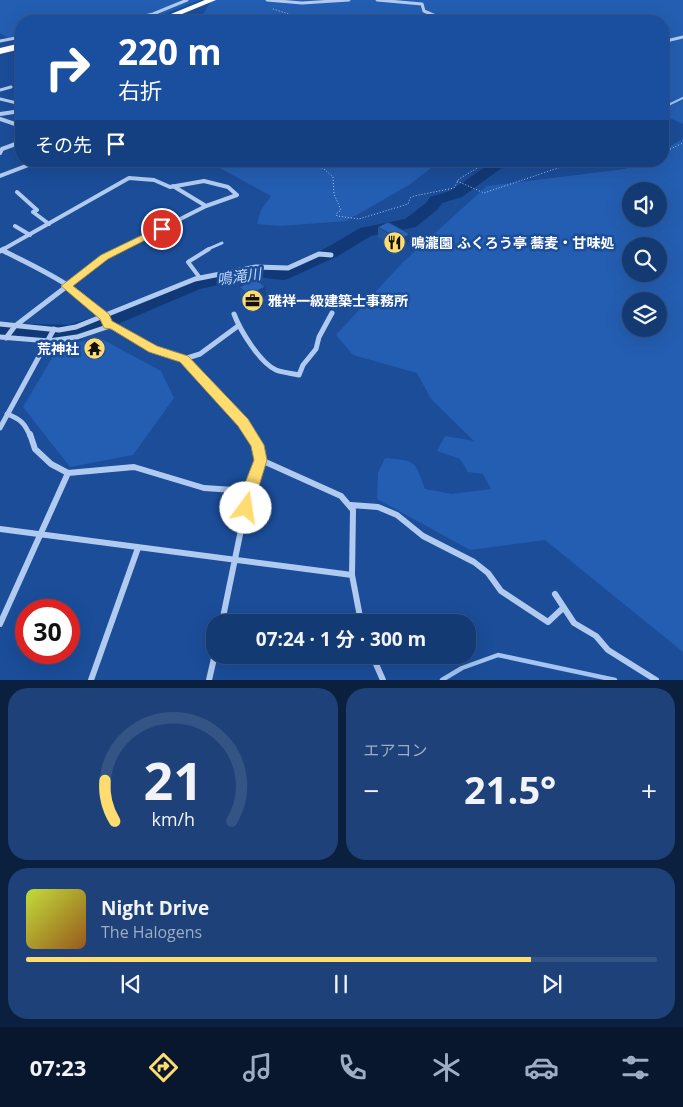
<!DOCTYPE html>
<html lang="ja">
<head>
<meta charset="utf-8">
<style>
  body { margin:0; font-family:"Open Sans","Noto Sans JP",sans-serif; background:#1d4178; color:#f1f3f6; height:100vh; display:flex; flex-direction:column; font-size:19px; white-space:nowrap }
  * { box-sizing:border-box; margin:0 }
  p { font-size:16px; color:#9dadc4 }
  .icon { flex:none; width:28px; height:28px; fill:none; stroke:currentColor; stroke-width:2; stroke-linecap:round; stroke-linejoin:round }
  .map { position:relative; height:680px; overflow:hidden }
  .drawer { display:flex; flex-direction:column; gap:8px; padding:8px; background:#0b203f; flex:1 }
  .drawer>* { flex:none }
  .banner { position:absolute; left:15px; top:15px; width:654px; height:152px; border-radius:20px; box-shadow:0 5px 20px #0002,0 0 0 1px #335485; background:#1a4fa0; color:#fff; overflow:hidden }
  .fabs { position:absolute; left:622px; top:182px; display:grid; gap:10px }
  .fabs a { display:grid; place-items:center; width:45px; height:45px; border-radius:50%; background:#143a73; box-shadow:0 5px 20px #0002,0 0 0 1px #335485; font-size:25px }
  .speed { position:absolute; left:15px; top:599px; display:flex; gap:10px; font-size:25px; font-weight:700; text-align:center }
  .speed>* { display:grid; place-content:center; width:65px; height:65px; border-radius:50%; background:#143a73; box-shadow:0 5px 20px #0002,0 0 0 1px #335485; line-height:1 }
  .speed .limit { border:8px solid #d22; background:#fff; color:#111 }
  .pin { position:absolute; display:grid; place-items:center; width:42px; height:42px; color:#fff; margin:-21px; border:2px solid #fff; border-radius:50%; box-shadow:0 1px 5px #0007 }
  .me { position:absolute; width:55px; margin:-28px; rotate:14deg; stroke-linejoin:round; filter:drop-shadow(0 0 4px #0008) }
  .turn { display:flex; align-items:center; gap:18px; height:105px; padding:0 20px; font-size:22px }
  .turn .icon { width:65px; height:65px; stroke-width:2.5 }
  .turn b { display:block; font-size:35px; line-height:42px }
  .then { display:flex; align-items:center; height:48px; padding:0 20px; background:#0003; gap:10px; font-size:19px }
  .big { font-size:38px; font-weight:700; line-height:1.1 }
  .drawer .card { flex:1; display:flex; flex-direction:column; justify-content:center; gap:8px; min-width:0; padding:0 18px; border-radius:20px; background:#1d4178 }
  .drawer .dial { align-items:center; gap:0 }
  .dial svg { height:130px; overflow:visible; fill:none; stroke:#335485; stroke-width:7; stroke-linecap:round; text-anchor:middle }
  .dial text { fill:#f1f3f6; stroke:none }
  .song { display:flex; align-items:center; gap:15px }
  .cover { width:60px; height:60px; border-radius:8px; background:linear-gradient(135deg,hsl(70 70% 55%),hsl(30 70% 35%)) }
  .played { height:5px; border-radius:2px; background:linear-gradient(90deg,#ffdc70 80%,#335485 80%) }
  .keys { display:flex; justify-content:space-around; direction:ltr }
  .heat { display:flex; justify-content:space-between; align-items:center; font-size:28px; direction:ltr }
  .drawer .tiles { flex:1; display:grid; gap:8px; grid-template-columns:1fr 1fr }
  .card:last-child { grid-column:span 2 }
  .trip { position:absolute; left:206px; top:614px; width:270px; height:50px; border-radius:20px; background:#143a73; box-shadow:0 5px 20px #0002,0 0 0 1px #335485; font-weight:700; line-height:50px; text-align:center }
  .tab-bar { display:flex; height:80px; justify-content:space-around; align-items:center; background:#08172e; color:#9dadc4 }
  .tab-bar .icon { width:35px; height:35px }
  .tab-bar .on { color:#ffdc70 }
  .tab-bar b { font-size:22px; color:#f1f3f6 }
  .map>svg:first-child { display:block }
  .green { fill:#245eb2; fill-rule:evenodd }
  .lines { fill:none; stroke-linecap:round; stroke-linejoin:round }
  .stream-far2 { stroke:#a4c5f2; stroke-width:2 }
  .stream-far1 { stroke:#a4c5f2; stroke-width:2.5 }
  .stream { stroke:#a4c5f2; stroke-width:4.5 }
  .river { fill:#123977; fill-rule:evenodd }
  .path { stroke:#b1cbf0; stroke-width:1; stroke-dasharray:1 2; stroke-linecap:butt }
  .lane-far1 { stroke:#b1cbf0; stroke-width:3 }
  .lane { stroke:#b1cbf0; stroke-width:4 }
  .street-far3 { stroke:#b1cbf0; stroke-width:3 }
  .street-far2 { stroke:#b1cbf0; stroke-width:4 }
  .street-far1 { stroke:#b1cbf0; stroke-width:5 }
  .street { stroke:#b1cbf0; stroke-width:6 }
  .highway { fill:#fff; fill-rule:evenodd }
  .wall { fill:#24559d }
  .shaded-wall { fill:#1d4580 }
  .building { fill:#2a63b7; stroke:#1d4580 }
  .route { fill:#ffdc70; stroke:#a68f49 }
  .labels { text-anchor:middle; stroke-width:5; stroke-linejoin:round; paint-order:stroke }
  .poi-label { font-size:14px; font-weight:bold; fill:#fff; stroke:#1b4d99; text-anchor:start }
  .water-label { font-size:15px; font-style:italic; fill:#bdd5f7; stroke:#1b4d99 }
</style>
</head>
<body>
<div class="map">
<svg width="683" height="680" viewBox="0 0 683 680">
  <rect width="100%" height="100%" fill="#1b4d99"/>
  <path class="green" d="M0 0H200L151 19 143 16 121 21 116 17 90 21H21V37L8 38 0 33Z
    M211 0H683V124L663 115 662 21H189L204 13Z
    M683 139V652L545 540 470 550 377 499 378 473 385 458C416 461 414 459 425 489L452 494 491 489 483 474 468 472 460 459 437 451 445 436 474 441 431 399 417 373 353 355 336 335 403 262 487 186 625 169 640 161H662L663 150ZM659 191V219H631V191ZM659 246V274H631V246ZM659 301V329H631V301Z
    M207 161H440L409 185 346 221 281 226 257 224 261 210 271 196Z
    M98 337 161 371 174 398 133 455 70 467 23 407 58 348Z"/>
  <g class="lines">
    <path class="stream-far2" d="M662 108 683 98"/>
    <path class="stream-far1" d="M662 108 664 107"/>
    <path class="stream" d="M442 680 462 668 498 655 615 680"/>
    <path class="river" d="M494 161H511L462 197 442 203 438 209 416 227 371 236 338 256 290 278 284 280 255 277 200 289 120 323 69 339 42 340 0 337V323L69 325 106 313 195 278 255 265 282 268 326 248 360 228 405 219 426 203 430 197 450 191Z"/>
    <path class="path" d="M273 9 295 16 298 21
      M662 153 683 143
      M308 161 324 169 333 177 334 194 341 210 336 214 337 216 359 219 408 204 410 198 414 196 454 188 459 179 489 161
      M457 181 484 193 567 165 614 161"/>
    <path class="lane-far1" d="M206 250 222 243"/>
    <path class="lane" d="M200 278 188 262 209 249"/>
    <path class="street-far3" d="M267 0 302 3 349 0
      M377 0 422 4 424 11 447 21
      M124 21 153 14 187 0
      M0 41 21 37
      M662 42 683 37
      M0 90 11 87
      M0 99 21 104"/>
    <path class="street-far2" d="M0 114 21 111
      M0 119 21 126
      M0 153 2 149 21 142
      M0 176 39 161
      M173 186 206 206
      M17 192 37 210 33 212 49 224
      M15 226 30 235
      M2 250 129 178 154 180 170 187 204 181 228 187 237 195 206 206 119 250"/>
    <path class="street-far1" d="M2 250C38 269 86 288 108 325
      M0 251 4 249
      M234 314C240 330 260 363 276 370 283 373 292 373 299 375L303 365 316 349 319 337 332 313
      M0 324 59 330 76 327 195 279 256 267 288 268 319 254 331 255
      M0 337 49 341 77 337 113 325 153 349 184 359 243 422 251 436
      M6 338 15 326 105 257 122 249
      M184 359 200 354 238 326
      M7 414C20 419 25 423 30 436
      M0 428 54 329"/>
    <path class="street" d="M30 434 35 449 51 464 68 473 134 467 204 488 249 491
      M261 460 341 496 353 510 352 575 361 622
      M351 505 378 507 397 515 423 536 474 562 488 573 501 591 548 622 563 608
      M0 529 352 575
      M555 594 574 623 596 636 608 650 656 680
      M222 622 249 491 261 460 257 445 251 434
      M0 624 68 473
      M372 655 383 680
      M91 680 138 548
      M209 680 215 654"/>
    <path class="highway" d="M205 0H216L165 21H154Z
      M21 43V49L0 54V48Z"/>
  </g>
  <path class="wall" d="M378 227 409 243 400 249 378 237Z
    M239 287 266 296 250 305 241 296Z"/>
  <path class="shaded-wall" d="M410 234 409 243 400 249V240Z
    M265 287 266 296 250 305 249 295Z"/>
  <path class="building" d="M388 222 410 234 400 240 378 227Z
    M256 279 265 287 249 295 239 287Z"/>
  <path class="route" d="M159 227 167 229 108 259 73 286 109 314 112 321 157 346 188 356 248 419 264 445 267 460 251 512 246 514 241 512 239 508 242 491 254 460 251 446 238 426 180 362 149 352 111 329 104 328 100 319 61 286 101 255Z"/>
  <defs>
    <symbol id="restaurant-disc" viewBox="-11 -11 22 22"><circle r="9.5" fill="#ffdc70" stroke="#1b4d99"/><path d="M-5-6h1v4h1v-4h1v4h1v-4h1v5L-1.5 .5V6h-2V.5L-5-1ZM5-6V6H3V1.5H1.5Q1.5-4 5-6Z" fill="#111"/></symbol>
    <symbol id="office-disc" viewBox="-11 -11 22 22"><circle r="9.5" fill="#ffdc70" stroke="#1b4d99"/><path d="M-6-3h4V-5.5h4V-3h4V5H-6ZM-1-4.5V-3h2v-1.5ZM-6 0V1H6V0Z" fill="#111"/></symbol>
    <symbol id="temple-disc" viewBox="-11 -11 22 22"><circle r="9.5" fill="#ffdc70" stroke="#1b4d99"/><path d="M0-6L5-2H3V0L6.5 2.5H4V6H1.5V3h-3V6H-4V2.5H-6.5L-3 0V-2H-5Z" fill="#111"/></symbol>
  </defs>
  <g fill-rule="evenodd">
    <use href="#restaurant-disc" x="382" y="230" width="25" height="25"/>
    <use href="#office-disc" x="240" y="288" width="25" height="25"/>
    <use href="#temple-disc" x="82" y="336" width="25" height="25"/>
  </g>
  <g class="labels">
    <g class="poi-label">
      <text x="411" y="248">鳴瀧園 ふくろう亭 蕎麦・甘味処</text>
      <text x="268" y="306">雅祥一級建築士事務所</text>
      <text x="79" y="354" text-anchor="end">荒神社</text>
    </g>
    <g class="water-label">
      <text transform="translate(239 277) rotate(-8)" y="5">鳴滝川</text>
    </g>
  </g>
</svg>
<div class="fabs">
<a><svg class="icon" aria-label="sound" viewBox="0 0 24 24"><path d="M4 9h4l5-4v14l-5-4H4zM17 9q2 3 0 6"/></svg></a>
<a><svg class="icon" aria-label="search" viewBox="0 0 24 24"><circle cx="10" cy="10" r="6"/><path d="M15 15l6 6"/></svg></a>
<a><svg class="icon" aria-label="layers" viewBox="0 0 24 24"><path d="M12 4l9 5-9 5-9-5zM3 14l9 5 9-5"/></svg></a>
</div>
<div class="speed"><div class="limit">30</div></div>
<div class="pin" style="left:162px;top:229px;background:#d93025"><svg class="icon" aria-label="arrive" viewBox="0 0 24 24"><path d="M6 21V4h12l-3 4 3 4H6"/></svg></div>
<svg class="me" style="left:246px;top:508px" viewBox="-20 -20 40 40"><circle r="19" fill="#fff"/><path d="M0-13L10 11 0 6-10 11z" fill="#ffdc70"/></svg>
<div class="trip">07:24 · 1 分 · 300 m</div>
<div class="banner">
<div class="turn"><svg class="icon" aria-label="right" viewBox="0 0 24 24"><path d="M7 20v-9h11M14 6l5 5-5 5"/></svg><div><b>220 m</b>右折</div></div>
<div class="then">その先<svg class="icon" aria-label="arrive" viewBox="0 0 24 24"><path d="M6 21V4h12l-3 4 3 4H6"/></svg></div>
</div>
</div>
<section class="drawer">
<div class="tiles">
<div class="card dial"><svg viewBox="0 0 100 80">
<path d="M14 69A42 42 0 1 1 86 69"/>
<path d="M14 69A42 42 0 0 1 8 44" stroke="#ffdc70"/>
<text x="50" y="56" font-size="32" font-weight="700">21</text>
<text x="50" y="72" font-size="11">km/h</text>
</svg></div>
<div class="card"><p>エアコン</p>
<div class="heat"><a>−</a><b class="big">21.5°</b><a>+</a></div>
</div>
<div class="card">
<div class="song"><i class="cover"></i><div><b>Night Drive</b><p>The Halogens</p></div></div>
<div class="played"></div>
<div class="keys"><svg class="icon" aria-label="previous" viewBox="0 0 24 24"><path d="M18 5L8 12l10 7zM5 5v14"/></svg><svg class="icon" aria-label="pause" viewBox="0 0 24 24"><path d="M8 5v14M16 5v14"/></svg><svg class="icon" aria-label="next" viewBox="0 0 24 24"><path d="M6 5l10 7-10 7zM19 5v14"/></svg></div>
</div>
</div>
</section>
<nav class="tab-bar">
<b>07:23</b>
<svg class="icon on" aria-label="directions" viewBox="0 0 24 24"><path d="M12 3l9 9-9 9-9-9zM9 14v-3h6M13 9l2 2-2 2"/></svg>
<svg class="icon" aria-label="music" viewBox="0 0 24 24"><path d="M9 18V5l10-2v13"/><circle cx="6" cy="18" r="3"/><circle cx="16" cy="16" r="3"/></svg>
<svg class="icon" aria-label="phone" viewBox="0 0 24 24"><path d="M5 4h4l2 5-3 2q2 4 5 5l2-3 5 2v4C11 20 4 13 5 4z"/></svg>
<svg class="icon" aria-label="climate" viewBox="0 0 24 24"><path d="M12 3v18M4 7l16 10M4 17L20 7"/></svg>
<svg class="icon" aria-label="car" viewBox="0 0 24 24"><path d="M5 17H2v-5l4-1 3-4h7l3 4 3 1v5h-3M9 17h6M6 11h13"/><circle cx="7" cy="17" r="2"/><circle cx="17" cy="17" r="2"/></svg>
<svg class="icon" aria-label="filters" viewBox="0 0 24 24"><path d="M4 7h16M4 17h16"/><circle cx="9" cy="7" r="2"/><circle cx="15" cy="17" r="2"/></svg>
</nav>
</body>
</html>
